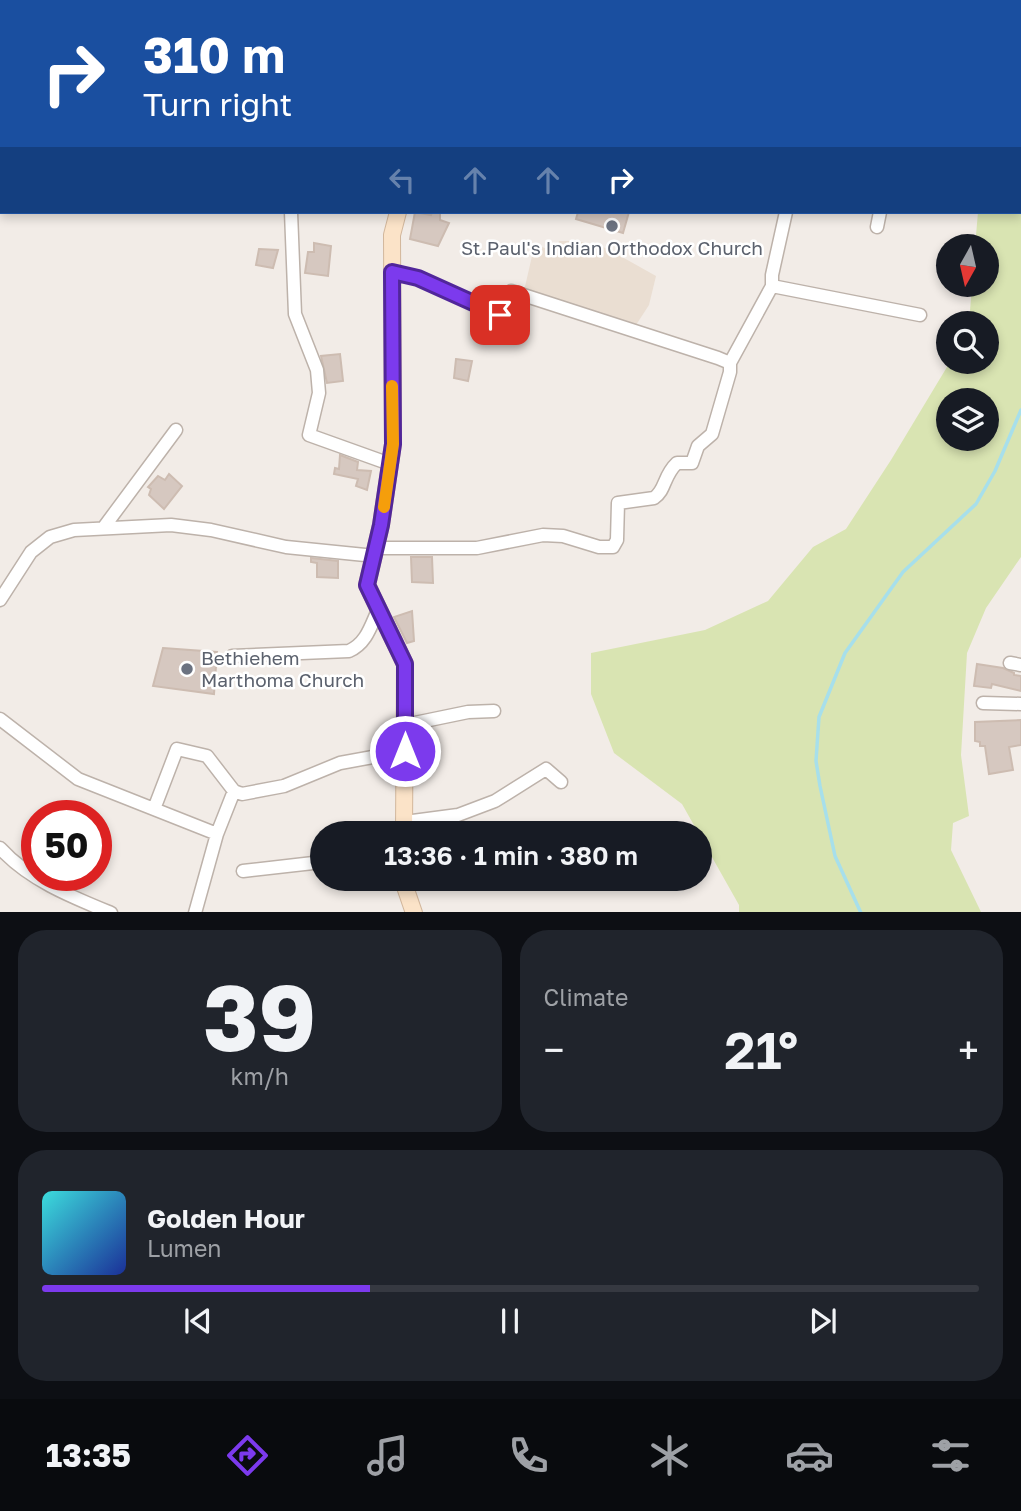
<!DOCTYPE html>
<html lang="en">
<head>
<meta charset="utf-8">
<style>
  body { margin:0; font-family:"Golos Text",sans-serif; background:#20242c; color:#f1f3f6; height:100vh; display:flex; flex-direction:column; font-size:26px; white-space:nowrap }
  * { box-sizing:border-box; margin:0 }
  p { font-size:23px; color:#9ea1a6 }
  .icon { flex:none; width:38px; height:38px; fill:none; stroke:currentColor; stroke-width:2; stroke-linecap:round; stroke-linejoin:round }
  .map { position:relative; height:912px; overflow:hidden }
  .drawer { display:flex; flex-direction:column; gap:18px; padding:18px; background:#0d0f14; flex:1 }
  .drawer>* { flex:none }
  .guide { position:absolute; left:0px; top:0px; width:1022px; height:214px; box-shadow:0 4px 10px #0003; background:#1a4fa0; color:#fff; overflow:hidden }
  .needle { width:46px; rotate:188deg }
  .buttons { position:absolute; left:936px; top:234px; display:grid; gap:14px }
  .buttons a { display:grid; place-items:center; width:63px; height:63px; border-radius:50%; background:#171b24; box-shadow:0 4px 10px #0003; font-size:35px }
  .speed { position:absolute; left:21px; top:800px; display:flex; gap:14px; font-size:35px; font-weight:700; text-align:center }
  .speed>* { display:grid; place-content:center; width:91px; height:91px; border-radius:50%; background:#171b24; box-shadow:0 4px 10px #0003; line-height:1 }
  .speed .limit { border:10px solid #d22; background:#fff; color:#111 }
  .pin { position:absolute; display:grid; place-items:center; width:60px; height:60px; color:#fff; margin:-30px; border-radius:14px; box-shadow:0 4px 10px #0006 }
  .me { position:absolute; width:77px; margin:-38px; rotate:0deg; stroke-linejoin:round; filter:drop-shadow(0 0 5px #0008) }
  .turn { display:flex; align-items:center; gap:24px; height:147px; padding:0 28px; font-size:32px }
  .turn .icon { width:91px; height:91px; stroke-width:2.5 }
  .turn b { display:block; font-size:49px; line-height:60px }
  .lanes { display:flex; align-items:center; height:66px; padding:0 28px; background:#0003; justify-content:center; gap:35px; direction:ltr }
  .lanes .off { opacity:.35 }
  .big { font-size:52px; font-weight:600; line-height:1.1 }
  .drawer .card { flex:1; display:flex; flex-direction:column; justify-content:center; gap:10px; min-width:0; padding:0 24px; border-radius:28px; background:#20242c }
  .drawer .dial { align-items:center; gap:0 }
  .dial b { font-size:91px; line-height:1 }
  .song { display:flex; align-items:center; gap:21px }
  .cover { width:84px; height:84px; border-radius:10px; background:linear-gradient(135deg,hsl(180 70% 55%),hsl(230 70% 35%)) }
  .played { height:7px; border-radius:4px; background:linear-gradient(90deg,#7c3aed 35%,#363941 35%) }
  .keys { display:flex; justify-content:space-around; direction:ltr }
  .heat { display:flex; justify-content:space-between; align-items:center; font-size:38px; direction:ltr }
  .drawer .tiles { flex:1; display:grid; gap:18px; grid-template-columns:1fr 1fr }
  .card:last-child { grid-column:span 2 }
  .trip { position:absolute; left:310px; top:821px; width:402px; height:70px; border-radius:35px; background:#171b24; box-shadow:0 4px 10px #0003; font-weight:600; line-height:70px; text-align:center }
  .tab-bar { display:flex; height:112px; justify-content:space-around; align-items:center; background:#090b0e; color:#9ea1a6 }
  .tab-bar .icon { width:49px; height:49px }
  .tab-bar .current { color:#7c3aed }
  .tab-bar b { font-size:32px; color:#f1f3f6 }
  .map>svg:first-child { display:block }
  .education { fill:#eaded2 }
  .green { fill:#d9e4b2; fill-rule:evenodd }
  .lines { fill:none; stroke-linecap:round; stroke-linejoin:round }
  .stream { stroke:#a7dfeb; stroke-width:3.5 }
  .building { fill:#d6c8c0; stroke:#cdbcb1; stroke-width:2 }
  .street-casing { stroke:#bdb2aa; stroke-width:15 }
  .secondary-casing { stroke:#d2b79c; stroke-width:18 }
  .street { stroke:#fff; stroke-width:12 }
  .secondary { stroke:#fbe3c8; stroke-width:16 }
  .route-casing { stroke:#51269a; stroke-width:18 }
  .route { stroke:#7c3aed; stroke-width:12 }
  .slow { stroke:#f59e0b; stroke-width:12 }
  .worship-dot { fill:#6b7280; stroke:#fff; stroke-width:2.5 }
  .labels { text-anchor:middle; stroke-width:5; stroke-linejoin:round; paint-order:stroke }
  .worship-label { font-size:19px; fill:#5b616d; stroke:#fff }
</style>
</head>
<body>
<div class="map">
<svg width="1021" height="913" viewBox="0 0 1021 913">
  <rect width="100%" height="100%" fill="#f2ece7"/>
  <path class="education" d="M559 241H577L606 248 656 276 649 305 636 325 524 291 532 256 542 247 556 252Z"/>
  <path class="green" d="M1021 137V557L986 608 967 653 961 755 969 816 953 823 951 850 981 912H739V905L682 804 614 753 591 694V653L705 630 768 601 813 547 846 529 891 460 950 362H987V324H969L972 285H987V247H975L978 212H1020ZM948 401H987V439H948Z"/>
  <g class="lines">
    <path class="stream" d="M861 913 835 856 820 786 816 761 819 717 845 653 903 572 976 504 995 471 1021 410"/>
  </g>
  <path class="building" d="M415 212 431 215 432 212H440V220L449 223 438 246 410 239Z
    M578 212H629L623 233 576 219Z
    M314 243 331 246 328 276 305 273 308 252H314Z
    M259 249 278 250 273 268 256 265Z
    M340 354 343 381 327 383 321 356Z
    M456 359 472 361 468 381 454 378Z
    M340 455 358 462 357 470 371 471 367 490 356 486 358 479 334 474 335 468 339 469Z
    M169 474 182 486 164 509 149 495 151 489 148 487 158 476 165 480Z
    M411 557H432L433 583 412 582Z
    M311 558 338 561V578L317 577V563L311 562Z
    M412 611 414 641 407 643 394 617Z
    M163 648 217 652 214 694 153 686Z
    M977 664 1003 668 1014 673V675L1021 676V691L992 684 991 688 974 686Z
    M1021 720V745L1009 747 1013 770 989 774 985 746H980V742L975 741V722Z"/>
  <g class="lines">
    <defs>
      <path id="street" d="M622 0V2
        M937 0 938 2
        M410 2V0
        M291 212 295 314 317 370 319 393 309 435 390 464
        M877 227 880 212
        M772 286 920 315
        M730 363 772 286V275L786 212
        M104 527 176 430
        M377 548H477L543 535 563 536 599 547H613L617 540 618 503 654 498C666 490 663 476 677 463H692L698 446 712 434 730 372V363L718 358 511 291 500 315 418 278 392 272
        M0 600 31 552 50 537 74 530 171 525 211 530 286 547 375 556
        M232 656 349 651C367 643 371 625 379 608
        M1010 663 1021 665
        M983 703 1021 704
        M0 719 78 779 217 834
        M405 725 468 712 494 711
        M154 809 177 749 207 756 234 791 242 794 284 786 340 763 406 751
        M405 822 458 815 495 801 546 769 561 782
        M0 848C29 880 72 897 111 913
        M243 871 322 862
        M195 913 217 834 234 791"/>
      <path id="secondary" d="M753 2 756 0
        M0 162H2
        M398 212 392 235 393 444 381 525 367 585 405 664 404 833
        M402 878 414 913"/>
    </defs>
    <use href="#street" class="street-casing"/>
    <use href="#secondary" class="secondary-casing"/>
    <use href="#street" class="street"/>
    <use href="#secondary" class="secondary"/>
  </g>
  <g class="lines">
    <defs>
      <path id="route" d="M405 751V664L367 585 381 525 393 444 392 272 418 278 500 315"/>
    </defs>
    <use href="#route" class="route-casing"/>
    <use href="#route" class="route"/>
    <path class="slow" d="M384 507 393 444 392 386"/>
  </g>
  <g class="worship-dot">
    <circle cx="612" cy="226" r="7"/>
    <circle cx="187" cy="669" r="7"/>
  </g>
  <g class="labels">
    <g class="worship-label">
      <text x="612" y="255">St.Paul's Indian Orthodox Church</text>
      <text x="201" y="665" text-anchor="start">Bethiehem<tspan x="201" dy="22">Marthoma Church</tspan></text>
    </g>
  </g>
</svg>
<div class="buttons">
<a><svg class="needle" viewBox="-14 -14 28 28"><path d="M0-13l5 13h-10z" fill="#e53935"/><path d="M0 13l5-13h-10z" fill="#9ea1a6"/></svg></a>
<a><svg class="icon" aria-label="search" viewBox="0 0 24 24"><circle cx="10" cy="10" r="6"/><path d="M15 15l6 6"/></svg></a>
<a><svg class="icon" aria-label="layers" viewBox="0 0 24 24"><path d="M12 4l9 5-9 5-9-5zM3 14l9 5 9-5"/></svg></a>
</div>
<div class="speed"><div class="limit">50</div></div>
<div class="pin" style="left:500px;top:315px;background:#d93025"><svg class="icon" aria-label="arrive" viewBox="0 0 24 24"><path d="M6 21V4h12l-3 4 3 4H6"/></svg></div>
<svg class="me" style="left:405px;top:751px" viewBox="-20 -20 40 40"><circle r="17" fill="#7c3aed" stroke="#fff" stroke-width="3"/><path d="M0-11L8 9 0 5-8 9z" fill="#fff"/></svg>
<div class="trip">13:36 · 1 min · 380 m</div>
<div class="guide">
<div class="turn"><svg class="icon" aria-label="right" viewBox="0 0 24 24"><path d="M7 20v-9h11M14 6l5 5-5 5"/></svg><div><b>310 m</b>Turn right</div></div>
<div class="lanes"><svg class="icon off" aria-label="left" viewBox="0 0 24 24"><path d="M17 20v-9H6M10 6l-5 5 5 5"/></svg><svg class="icon off" aria-label="ahead" viewBox="0 0 24 24"><path d="M12 20V5M6 11l6-6 6 6"/></svg><svg class="icon off" aria-label="ahead" viewBox="0 0 24 24"><path d="M12 20V5M6 11l6-6 6 6"/></svg><svg class="icon" aria-label="right" viewBox="0 0 24 24"><path d="M7 20v-9h11M14 6l5 5-5 5"/></svg></div>
</div>
</div>
<section class="drawer">
<div class="tiles">
<div class="card dial"><b>39</b><p>km/h</p></div>
<div class="card"><p>Climate</p>
<div class="heat"><a>−</a><b class="big">21°</b><a>+</a></div>
</div>
<div class="card">
<div class="song"><i class="cover"></i><div><b>Golden Hour</b><p>Lumen</p></div></div>
<div class="played"></div>
<div class="keys"><svg class="icon" aria-label="previous" viewBox="0 0 24 24"><path d="M18 5L8 12l10 7zM5 5v14"/></svg><svg class="icon" aria-label="pause" viewBox="0 0 24 24"><path d="M8 5v14M16 5v14"/></svg><svg class="icon" aria-label="next" viewBox="0 0 24 24"><path d="M6 5l10 7-10 7zM19 5v14"/></svg></div>
</div>
</div>
</section>
<nav class="tab-bar">
<b>13:35</b>
<svg class="icon current" aria-label="directions" viewBox="0 0 24 24"><path d="M12 3l9 9-9 9-9-9zM9 14v-3h6M13 9l2 2-2 2"/></svg>
<svg class="icon" aria-label="music" viewBox="0 0 24 24"><path d="M9 18V5l10-2v13"/><circle cx="6" cy="18" r="3"/><circle cx="16" cy="16" r="3"/></svg>
<svg class="icon" aria-label="phone" viewBox="0 0 24 24"><path d="M5 4h4l2 5-3 2q2 4 5 5l2-3 5 2v4C11 20 4 13 5 4z"/></svg>
<svg class="icon" aria-label="climate" viewBox="0 0 24 24"><path d="M12 3v18M4 7l16 10M4 17L20 7"/></svg>
<svg class="icon" aria-label="car" viewBox="0 0 24 24"><path d="M5 17H2v-5l4-1 3-4h7l3 4 3 1v5h-3M9 17h6M6 11h13"/><circle cx="7" cy="17" r="2"/><circle cx="17" cy="17" r="2"/></svg>
<svg class="icon" aria-label="filters" viewBox="0 0 24 24"><path d="M4 7h16M4 17h16"/><circle cx="9" cy="7" r="2"/><circle cx="15" cy="17" r="2"/></svg>
</nav>
</body>
</html>
